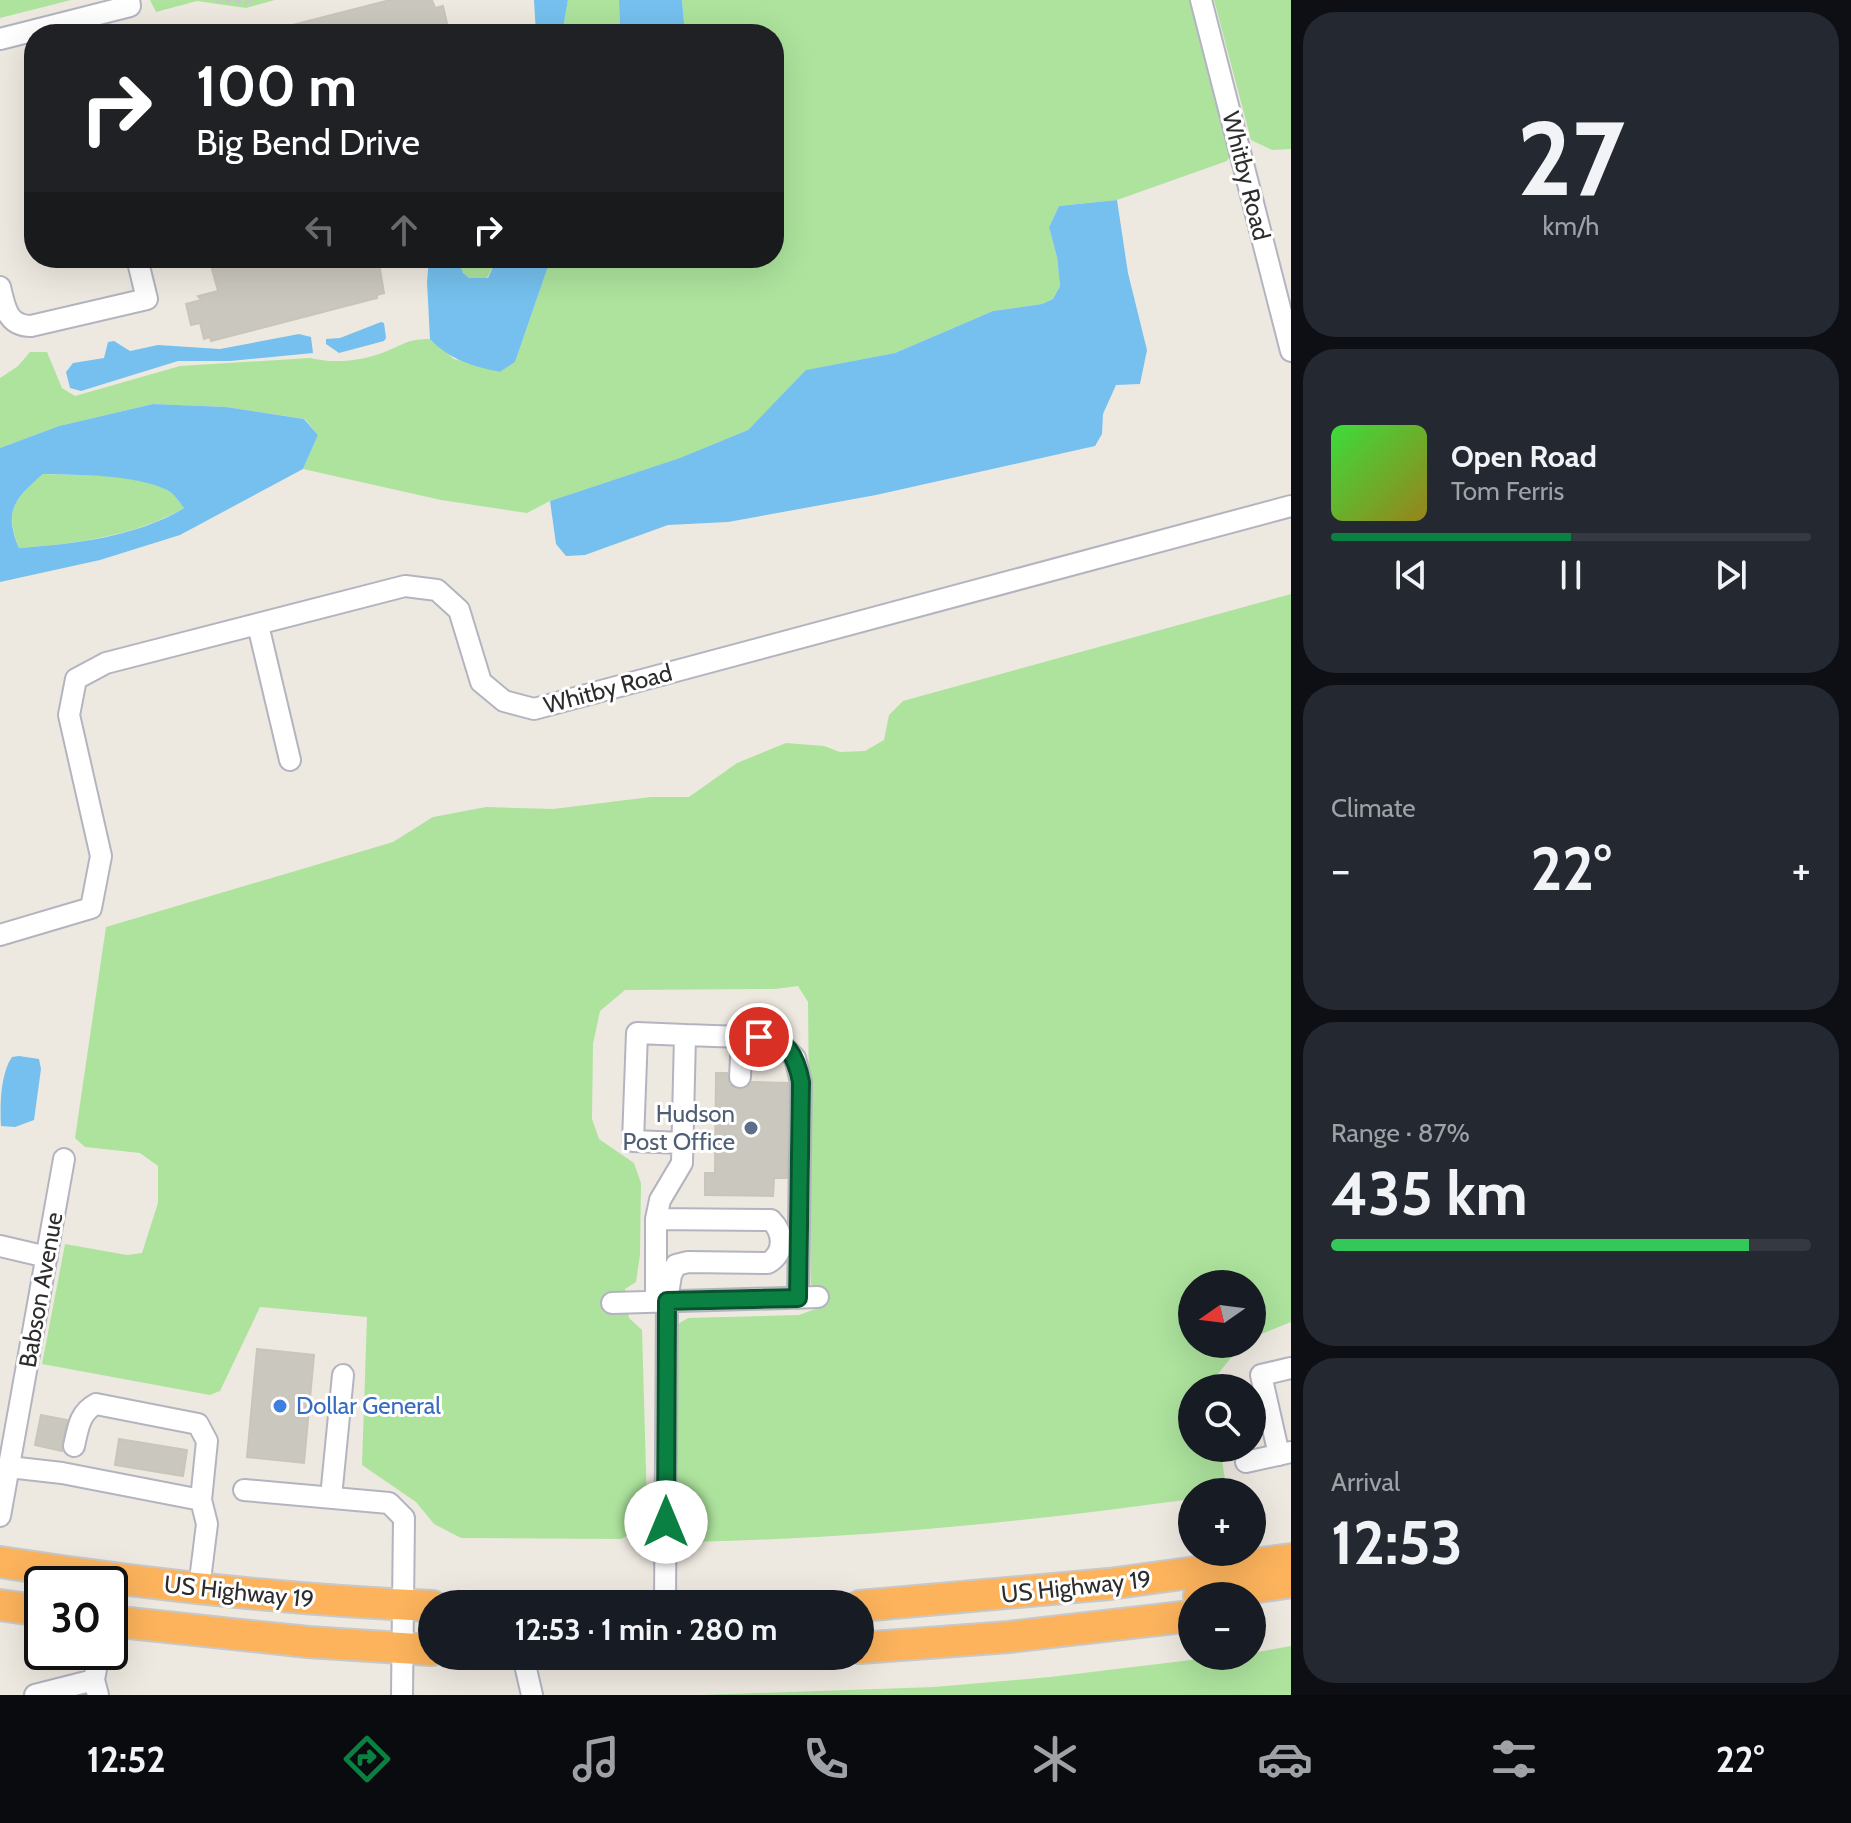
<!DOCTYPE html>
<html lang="en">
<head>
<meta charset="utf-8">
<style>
  body { margin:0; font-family:Cabin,sans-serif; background:#242831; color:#f1f3f6; height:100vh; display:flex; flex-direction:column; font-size:30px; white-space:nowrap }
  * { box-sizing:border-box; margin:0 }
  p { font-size:26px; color:#9ea1a6 }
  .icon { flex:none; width:44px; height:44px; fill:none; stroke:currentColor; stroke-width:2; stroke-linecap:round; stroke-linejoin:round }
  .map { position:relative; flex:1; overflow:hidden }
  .sheet { display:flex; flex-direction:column; gap:12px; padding:12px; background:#0d0f14; width:560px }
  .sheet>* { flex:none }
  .hud { position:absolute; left:24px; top:24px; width:760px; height:244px; border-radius:32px; box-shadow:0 8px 32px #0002; background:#202124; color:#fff; overflow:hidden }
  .needle { width:52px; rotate:256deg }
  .buttons { position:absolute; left:1178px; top:1270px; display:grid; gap:16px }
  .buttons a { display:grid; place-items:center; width:88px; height:88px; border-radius:50%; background:#171b24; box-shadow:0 8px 32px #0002; font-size:40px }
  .speed { position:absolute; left:24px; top:1566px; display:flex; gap:16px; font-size:40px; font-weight:700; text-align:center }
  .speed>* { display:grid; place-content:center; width:104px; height:104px; border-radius:50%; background:#171b24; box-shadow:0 8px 32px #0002; line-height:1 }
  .speed .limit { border:4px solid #111; border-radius:12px; background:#fff; color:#111 }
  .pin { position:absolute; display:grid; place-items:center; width:68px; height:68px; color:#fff; margin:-34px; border:4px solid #fff; border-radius:50%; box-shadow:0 2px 8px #0007 }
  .me { position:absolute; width:88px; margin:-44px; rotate:0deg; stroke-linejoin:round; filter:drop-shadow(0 0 6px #0008) }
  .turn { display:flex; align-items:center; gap:28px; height:168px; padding:0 40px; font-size:36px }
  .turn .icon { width:104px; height:104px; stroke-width:2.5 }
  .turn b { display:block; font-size:56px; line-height:68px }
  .lanes { display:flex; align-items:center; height:76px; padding:0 40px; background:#0003; justify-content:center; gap:40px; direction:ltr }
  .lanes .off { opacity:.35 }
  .big { font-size:60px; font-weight:700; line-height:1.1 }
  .sheet .tile { flex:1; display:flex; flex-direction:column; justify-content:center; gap:12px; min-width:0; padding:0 28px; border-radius:32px; background:#242831 }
  .sheet .dial { align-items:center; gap:0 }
  .dial b { font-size:104px; line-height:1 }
  .song { display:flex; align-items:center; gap:24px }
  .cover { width:96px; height:96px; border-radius:12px; background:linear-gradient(135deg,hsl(120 70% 55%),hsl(50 70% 35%)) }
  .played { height:8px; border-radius:4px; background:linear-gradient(90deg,#0b8043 50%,#363941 50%) }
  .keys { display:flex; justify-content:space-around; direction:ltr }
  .heat { display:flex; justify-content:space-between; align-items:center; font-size:44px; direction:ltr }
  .charge { height:12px; border-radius:6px; background:linear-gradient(90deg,#34c759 87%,#363941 0) }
  .trip { position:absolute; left:418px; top:1590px; width:456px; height:80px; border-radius:40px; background:#171b24; box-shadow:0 8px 32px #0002; font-weight:700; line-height:80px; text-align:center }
  .dock { display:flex; height:128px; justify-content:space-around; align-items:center; background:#090b0e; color:#9ea1a6 }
  .dock .icon { width:56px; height:56px }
  .dock .active { color:#0b8043 }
  .dock b { font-size:36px; color:#f1f3f6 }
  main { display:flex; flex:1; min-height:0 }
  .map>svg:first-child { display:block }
  .green { fill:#ade39d }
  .water { fill:#75c0ee; fill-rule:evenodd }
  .building { fill:#cac7be; stroke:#cac5b9; stroke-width:2 }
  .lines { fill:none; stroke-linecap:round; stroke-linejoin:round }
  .minor-casing { stroke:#b3b4c0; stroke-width:24 }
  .highway-casing { stroke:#c8c8c8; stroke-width:34 }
  .path { stroke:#c8c8c8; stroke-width:3; stroke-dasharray:6 4; stroke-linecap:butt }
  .minor { stroke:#fff; stroke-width:20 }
  .highway { stroke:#fcb35c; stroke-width:30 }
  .route-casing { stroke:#07532c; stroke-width:20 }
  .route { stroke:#0b8043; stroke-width:14 }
  .service-dot { fill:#5c6f8a; stroke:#fff; stroke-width:3 }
  .shop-dot { fill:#3f7fe0; stroke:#fff; stroke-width:3 }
  .labels { text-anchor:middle; stroke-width:6; stroke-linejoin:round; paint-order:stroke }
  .street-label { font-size:24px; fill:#2d2d2d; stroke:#fff }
  .service-label { font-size:24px; fill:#4e5e75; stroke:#fff; text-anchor:end }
  .shop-label { font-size:24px; fill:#366cbe; stroke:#fff; text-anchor:start }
</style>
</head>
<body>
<main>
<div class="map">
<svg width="1291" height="1695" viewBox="0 0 1291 1695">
  <rect width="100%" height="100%" fill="#eee9e0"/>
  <path class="green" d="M0 0H71L0 18Z
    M150 0H275L246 8 197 1 156 12Z
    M568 0H619L620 34H562Z
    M682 0H1192L1231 154 1227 161 1117 200 1059 206 1049 227 1057 257 1060 286 1053 299 1042 304 993 311 895 353 807 370 748 430 681 458 550 501 527 513 441 500 303 469 318 435 305 419 226 407 153 404 59 426 0 448V378L18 366 30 352H47L62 388 75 396 180 366 310 358C334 364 364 361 387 351 406 343 409 339 430 339L454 359 500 372 515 362 551 258H774V34H685Z
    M1214 0H1291V149L1272 150 1251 140Z
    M458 258H497L487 278H469L463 273Z
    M43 474C79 475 134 473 167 490 174 493 179 502 184 508 136 536 74 544 19 548 4 509 14 500 43 474Z
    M1291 594V1322L1252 1338V1284H1192V1344H1242L1213 1380V1388H1192V1448H1220L1227 1492H1192V1499C1024 1522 855 1539 685 1542L678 1535V1324L688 1318 799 1315 826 1305 827 1301 811 1284 808 1002 798 986 775 989 625 990 600 1011 593 1044 592 1119 599 1139 634 1163 641 1183 640 1255 636 1282 625 1289 629 1318 642 1330 647 1505 637 1530 621 1539 461 1538 434 1524 416 1502 362 1465 367 1317 260 1307 220 1391 210 1395 42 1364 65 1244 127 1255 142 1253 158 1203V1166L140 1153 85 1147 75 1138 106 927 393 842 433 817 486 807 553 809 651 797H689L737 763 786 743 824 746 840 752 865 751 884 740 889 715 903 701Z
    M1291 1646V1695H701L934 1687 1050 1677 1224 1656H1252V1653Z"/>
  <path class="water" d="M534 0H568L562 34H536Z
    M619 0H682L685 34H620Z
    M1117 200 1128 273 1147 350 1140 384 1116 385 1103 414 1102 434 1095 446 876 495 728 522 668 525 585 555 566 556 556 544 550 501 680 458 748 430 806 370 895 353 993 311 1042 304 1053 299 1060 286 1057 257 1049 227 1059 206Z
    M429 258H458L463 273 469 278H488L497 258H551L515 362 500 372C472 366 450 360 430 339L427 282Z
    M381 322 384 323 386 338 384 341 339 353 326 344V339L340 338Z
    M299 334 311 337 313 353 230 361H178L81 391 70 388 66 372 73 363 104 358 108 342 114 341 130 351 158 345 220 349Z
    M153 404 226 407 304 419 318 435 303 469 180 535 100 560 0 582V448L59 426ZM43 474C79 475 134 474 167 490 174 493 179 502 184 508 137 537 73 544 19 548 3 510 15 499 43 474Z
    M19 1056 39 1059 41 1069 34 1120 15 1127 1 1126C0 1107 0 1074 12 1057Z"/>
  <path class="building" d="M390 0H432L435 8 443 6 448 28 434 31 435 34H273V30Z
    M209 258H373L375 266 379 264 384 293 377 295V298L211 341 210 337 204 339 200 323 191 325 186 304 201 300 198 296 218 291Z
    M716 1073H727L729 1084 739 1090 747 1088 752 1082 788 1083 787 1178H774L773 1196 705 1195V1173H715Z
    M257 1349 314 1355 304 1463 247 1457Z
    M41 1415 67 1420 62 1451 35 1445Z
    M119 1439 187 1450 183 1476 115 1465Z"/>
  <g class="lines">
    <defs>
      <path id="minor" d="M1201 0 1291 351
        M0 39 130 6 129 0
        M0 287C5 307 7 326 31 326L147 299 137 258
        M258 625 290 760
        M0 935 91 908 101 856 69 715 76 679 106 663 405 586 437 590 459 610 481 682 504 701 534 709 1291 506
        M740 1077 742 1037
        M682 1143 633 1141 637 1033 685 1035
        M656 1219 771 1220C784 1233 785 1253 768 1263L688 1262 676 1265 671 1275 667 1301 665 1604
        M0 1246 47 1257
        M656 1301V1219L660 1200 682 1163 685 1035 775 1038 795 1058 801 1082 798 1298
        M612 1303 818 1297
        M74 1446C78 1429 79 1413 96 1404L198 1424 207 1441 201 1500
        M1279 1455 1261 1375 1291 1368
        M1246 1462 1291 1452
        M9 1467 62 1473 201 1500 207 1524 199 1588
        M244 1490 389 1503 404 1518 402 1695
        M331 1497 343 1375
        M0 1516 64 1159
        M523 1656 532 1695
        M94 1680 99 1652
        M35 1695 94 1680 98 1695"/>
      <path id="highway" d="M0 1562C143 1584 287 1600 432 1606
        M1199 1596 1291 1582
        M0 1605 42 1611
        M860 1606 1109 1584 1291 1559
        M110 1621 308 1642 432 1650
        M860 1648 1009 1637 1192 1616"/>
    </defs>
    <use href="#minor" class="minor-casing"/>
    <use href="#highway" class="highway-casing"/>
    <path class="path" d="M215 0 249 2 256 0"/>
    <use href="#minor" class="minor"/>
    <use href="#highway" class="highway"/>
  </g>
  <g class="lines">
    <defs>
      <path id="route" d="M666 1522 667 1301 798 1298 801 1082C796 1056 787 1038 759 1037"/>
    </defs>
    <use href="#route" class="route-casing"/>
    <use href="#route" class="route"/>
  </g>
  <circle class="service-dot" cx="751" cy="1128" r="8"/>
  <circle class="shop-dot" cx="280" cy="1406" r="8"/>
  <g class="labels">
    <g class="street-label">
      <text transform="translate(1246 176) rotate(76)" y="8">Whitby Road</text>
      <text transform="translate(608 689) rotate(-15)" y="8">Whitby Road</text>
      <text transform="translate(41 1290) rotate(-80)" y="8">Babson Avenue</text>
      <text transform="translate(1076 1587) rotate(-6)" y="8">US Highway 19</text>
      <text transform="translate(239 1592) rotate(6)" y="8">US Highway 19</text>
    </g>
    <g class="service-label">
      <text x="735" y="1122">Hudson<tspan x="735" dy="28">Post Office</tspan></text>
    </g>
    <g class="shop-label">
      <text x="296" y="1414">Dollar General</text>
    </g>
  </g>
</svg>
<div class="buttons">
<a><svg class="needle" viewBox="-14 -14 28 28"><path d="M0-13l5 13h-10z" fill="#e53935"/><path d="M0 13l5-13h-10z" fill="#9ea1a6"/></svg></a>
<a><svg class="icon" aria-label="search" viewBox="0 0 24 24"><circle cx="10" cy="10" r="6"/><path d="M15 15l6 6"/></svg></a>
<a>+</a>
<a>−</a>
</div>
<div class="speed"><div class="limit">30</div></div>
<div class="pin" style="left:759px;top:1037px;background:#d93025"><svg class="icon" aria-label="arrive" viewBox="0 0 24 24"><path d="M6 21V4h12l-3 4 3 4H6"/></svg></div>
<svg class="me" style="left:666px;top:1522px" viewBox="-20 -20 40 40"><circle r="19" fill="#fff"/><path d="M0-13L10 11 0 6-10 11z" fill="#0b8043"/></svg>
<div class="trip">12:53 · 1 min · 280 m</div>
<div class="hud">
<div class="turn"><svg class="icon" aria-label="right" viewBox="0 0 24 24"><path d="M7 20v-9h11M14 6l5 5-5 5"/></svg><div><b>100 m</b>Big Bend Drive</div></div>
<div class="lanes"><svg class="icon off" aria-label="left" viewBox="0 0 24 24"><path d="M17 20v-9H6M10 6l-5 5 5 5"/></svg><svg class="icon off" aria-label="ahead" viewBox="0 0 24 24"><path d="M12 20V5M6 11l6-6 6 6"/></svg><svg class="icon" aria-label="right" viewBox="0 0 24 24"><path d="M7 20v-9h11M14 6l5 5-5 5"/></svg></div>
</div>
</div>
<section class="sheet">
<div class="tile dial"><b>27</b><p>km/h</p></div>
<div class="tile">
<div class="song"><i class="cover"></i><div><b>Open Road</b><p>Tom Ferris</p></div></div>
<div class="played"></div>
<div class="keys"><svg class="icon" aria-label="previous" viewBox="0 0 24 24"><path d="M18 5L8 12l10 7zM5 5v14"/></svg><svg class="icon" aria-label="pause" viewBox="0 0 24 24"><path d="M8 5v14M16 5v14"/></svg><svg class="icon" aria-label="next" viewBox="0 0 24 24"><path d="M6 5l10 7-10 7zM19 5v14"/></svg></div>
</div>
<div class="tile"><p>Climate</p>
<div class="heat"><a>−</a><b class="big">22°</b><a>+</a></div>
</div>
<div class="tile"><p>Range · 87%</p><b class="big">435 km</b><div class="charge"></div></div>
<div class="tile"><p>Arrival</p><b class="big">12:53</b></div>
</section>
</main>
<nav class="dock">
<b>12:52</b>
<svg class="icon active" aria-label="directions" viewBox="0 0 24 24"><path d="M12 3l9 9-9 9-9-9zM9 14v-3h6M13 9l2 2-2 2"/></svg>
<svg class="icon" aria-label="music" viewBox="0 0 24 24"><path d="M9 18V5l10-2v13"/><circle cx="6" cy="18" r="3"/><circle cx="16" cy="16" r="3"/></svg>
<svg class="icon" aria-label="phone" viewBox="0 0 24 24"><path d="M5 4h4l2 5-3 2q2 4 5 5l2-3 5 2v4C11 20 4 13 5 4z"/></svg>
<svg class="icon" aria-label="climate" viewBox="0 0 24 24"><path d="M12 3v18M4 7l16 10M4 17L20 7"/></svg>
<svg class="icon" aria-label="car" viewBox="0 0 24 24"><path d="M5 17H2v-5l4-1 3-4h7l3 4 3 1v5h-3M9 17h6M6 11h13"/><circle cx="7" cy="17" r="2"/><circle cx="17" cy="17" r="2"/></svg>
<svg class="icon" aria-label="filters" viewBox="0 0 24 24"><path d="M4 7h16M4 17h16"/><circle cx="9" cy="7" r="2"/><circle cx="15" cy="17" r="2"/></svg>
<b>22°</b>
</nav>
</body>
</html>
